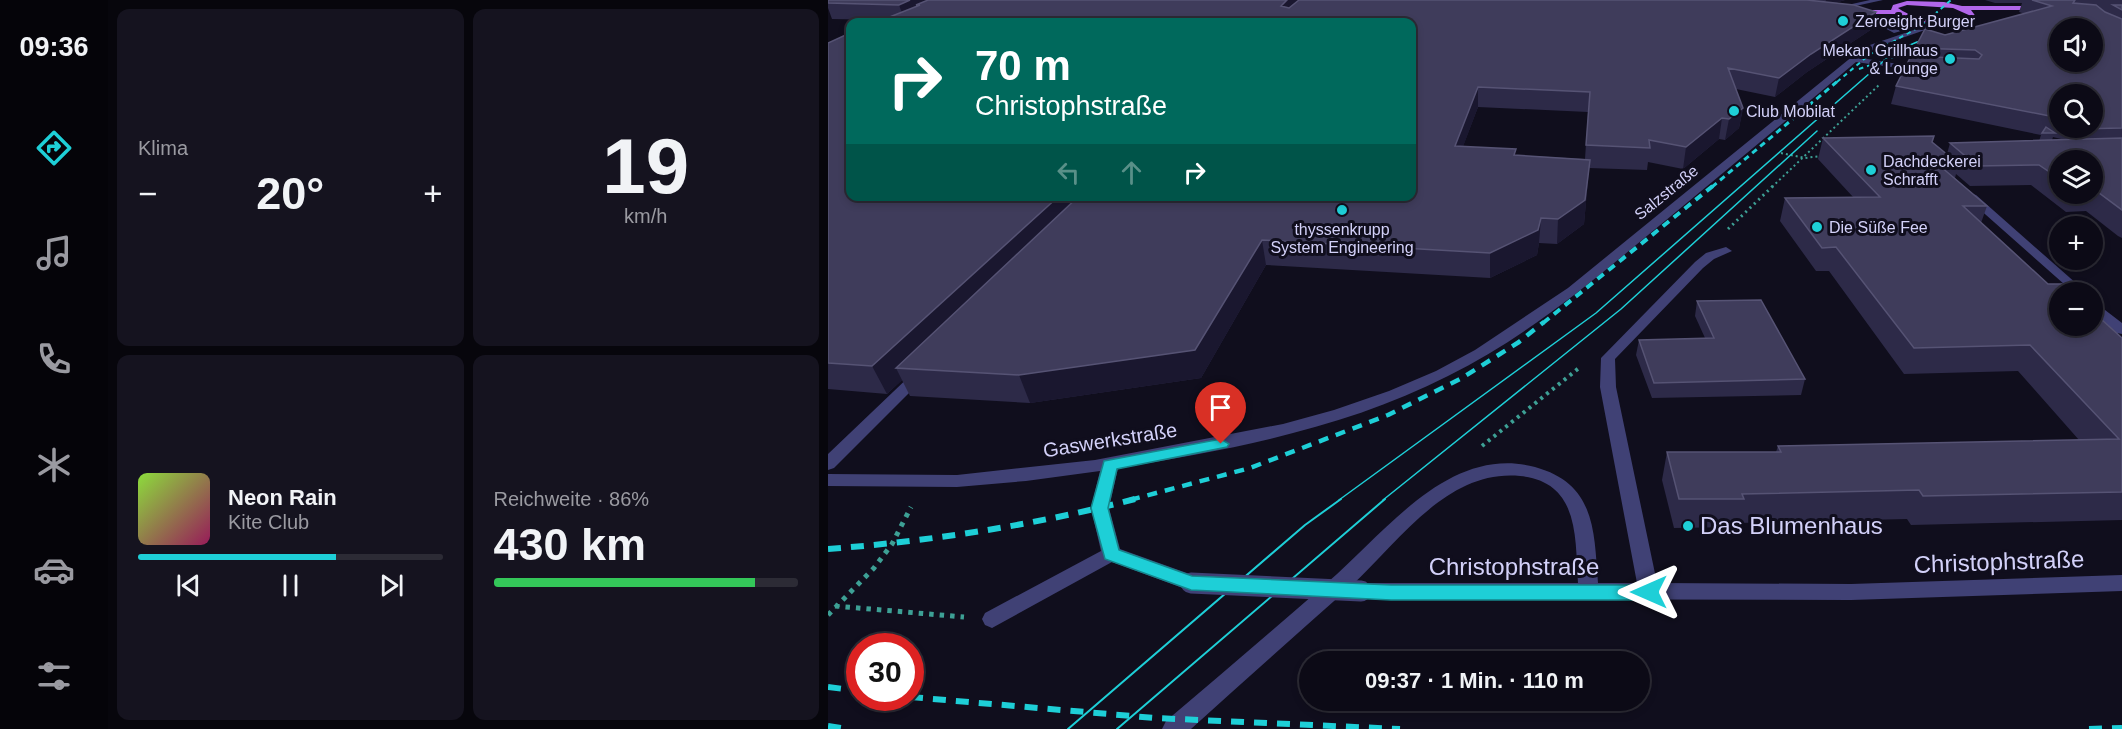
<!DOCTYPE html>
<html lang="de">
<head>
<meta charset="utf-8">
<style>
  body { margin:0; font-family:Arial,sans-serif; background:#15131f; color:#f1f3f6; height:100vh; display:flex; flex-direction:column; font-size:22px; white-space:nowrap }
  * { box-sizing:border-box; margin:0 }
  p { font-size:20px; color:#9a9aa1 }
  .icon { flex:none; width:33px; height:33px; fill:none; stroke:currentColor; stroke-width:2; stroke-linecap:round; stroke-linejoin:round }
  .map { position:relative; flex:1; overflow:hidden }
  .panel { display:flex; flex-direction:column; gap:9px; padding:9px; background:#07060c; width:720px }
  .panel>* { flex:none }
  .hud { position:absolute; left:18px; top:18px; width:570px; height:183px; border-radius:12px; box-shadow:0 3px 9px #0003,0 0 0 2px #2c2b35; background:#00695c; color:#fff; overflow:hidden }
  .tools { position:absolute; left:1221px; top:18px; display:grid; gap:12px }
  .tools a { display:grid; place-items:center; width:54px; height:54px; border-radius:50%; background:#0c0a16; box-shadow:0 3px 9px #0003,0 0 0 2px #2c2b35; font-size:30px }
  .speed { position:absolute; left:18px; top:633px; display:flex; gap:12px; font-size:30px; font-weight:700; text-align:center }
  .speed>* { display:grid; place-content:center; width:78px; height:78px; border-radius:50%; background:#0c0a16; box-shadow:0 3px 9px #0003,0 0 0 2px #2c2b35; line-height:1 }
  .speed .limit { border:9px solid #d22; background:#fff; color:#111 }
  .pin { position:absolute; display:grid; place-items:center; width:51px; height:51px; color:#fff; margin:-62px -26px; border-radius:50% 50% 50% 0; rotate:-45deg; box-shadow:0 0 6px #0007 }
  .pin .icon { rotate:45deg }
  .me { position:absolute; width:66px; margin:-33px; rotate:270deg; stroke-linejoin:round; filter:drop-shadow(0 0 4px #0008) }
  .turn { display:flex; align-items:center; gap:21px; height:126px; padding:0 30px; font-size:27px }
  .turn .icon { width:78px; height:78px; stroke-width:2.5 }
  .turn b { display:block; font-size:42px; line-height:51px }
  .lanes { display:flex; align-items:center; height:57px; padding:0 30px; background:#0003; justify-content:center; gap:30px; direction:ltr }
  .lanes .off { opacity:.35 }
  .big { font-size:45px; font-weight:700; line-height:1.1 }
  .panel .widget { flex:1; display:flex; flex-direction:column; justify-content:center; gap:9px; min-width:0; padding:0 21px; border-radius:12px; background:#15131f }
  .panel .dial { align-items:center; gap:0 }
  .dial b { font-size:78px; line-height:1 }
  .song { display:flex; align-items:center; gap:18px }
  .cover { width:72px; height:72px; border-radius:9px; background:linear-gradient(135deg,hsl(90 70% 55%),hsl(330 70% 35%)) }
  .played { height:6px; border-radius:3px; background:linear-gradient(90deg,#1ecfd7 65%,#2c2b35 65%) }
  .keys { display:flex; justify-content:space-around; direction:ltr }
  .heat { display:flex; justify-content:space-between; align-items:center; font-size:33px; direction:ltr }
  .charge { height:9px; border-radius:4px; background:linear-gradient(90deg,#34c759 86%,#2c2b35 0) }
  .panel .tiles { flex:1; display:grid; gap:9px; grid-template-columns:repeat(2,1fr) }
  .trip { position:absolute; left:471px; top:651px; width:351px; height:60px; border-radius:30px; background:#0c0a16; box-shadow:0 3px 9px #0003,0 0 0 2px #2c2b35; font-weight:700; line-height:60px; text-align:center }
  main { display:flex; flex:1; min-height:0 }
  .tabs { display:flex; flex-direction:column; width:108px; justify-content:space-around; align-items:center; background:#050409; color:#9a9aa1 }
  .tabs .icon { width:42px; height:42px }
  .tabs .current { color:#1ecfd7 }
  .tabs b { font-size:27px; color:#f1f3f6 }
  .map>svg:first-child { display:block }
  .lines { fill:none; stroke-linecap:round; stroke-linejoin:round }
  .path-far3 { stroke:#3da095; stroke-width:2; stroke-dasharray:2 3; stroke-linecap:butt }
  .path-far2 { stroke:#3da095; stroke-width:3; stroke-dasharray:2 4; stroke-linecap:butt }
  .path-far1 { stroke:#3da095; stroke-width:4; stroke-dasharray:3 4.5; stroke-linecap:butt }
  .path { stroke:#3da095; stroke-width:5; stroke-dasharray:4.5 6; stroke-linecap:butt }
  .minor { fill:#404175; fill-rule:evenodd }
  .major { fill:#b166ea; fill-rule:evenodd }
  .tram-far1 { stroke:#1ecfd7; stroke-width:1.5 }
  .tram { stroke:#1ecfd7; stroke-width:2 }
  .rail-far4 { stroke:#1ecfd7; stroke-width:2; stroke-dasharray:4.5 4; stroke-linecap:butt }
  .rail-far3 { stroke:#1ecfd7; stroke-width:3; stroke-dasharray:6 4.5; stroke-linecap:butt }
  .rail-far2 { stroke:#1ecfd7; stroke-width:4; stroke-dasharray:8 6; stroke-linecap:butt }
  .rail-far1 { stroke:#1ecfd7; stroke-width:4.5; stroke-dasharray:10 8; stroke-linecap:butt }
  .rail { stroke:#1ecfd7; stroke-width:6; stroke-dasharray:13 10; stroke-linecap:butt }
  .minor-bridge { stroke:#404175; stroke-width:21 }
  .wall { fill:#2d2a48; fill-rule:evenodd }
  .shaded-wall { fill:#1a172f }
  .building { fill:#3f3c5b; stroke:#565374; stroke-width:1.5; fill-rule:evenodd }
  .route { fill:#1ecfd7; stroke:#14878c; stroke-width:1.5 }
  .poi-dot { fill:#1ecfd7; stroke:#100e1d; stroke-width:2 }
  .labels { text-anchor:middle; stroke-width:6; stroke-linejoin:round; paint-order:stroke }
  .far-poi-label { font-size:16px; fill:#d3d1f9; stroke:#100e1d; text-anchor:start }
  .far-street-label { font-size:16px; fill:#d3d1f9; stroke:#100e1d }
  .street-label { font-size:20px; fill:#d3d1f9; stroke:#100e1d }
  .near-poi-label { font-size:24px; fill:#d3d1f9; stroke:#100e1d; text-anchor:start }
  .near-street-label { font-size:24px; fill:#d3d1f9; stroke:#100e1d }
</style>
</head>
<body>
<main>
<nav class="tabs">
<b>09:36</b>
<svg class="icon current" aria-label="directions" viewBox="0 0 24 24"><path d="M12 3l9 9-9 9-9-9zM9 14v-3h6M13 9l2 2-2 2"/></svg>
<svg class="icon" aria-label="music" viewBox="0 0 24 24"><path d="M9 18V5l10-2v13"/><circle cx="6" cy="18" r="3"/><circle cx="16" cy="16" r="3"/></svg>
<svg class="icon" aria-label="phone" viewBox="0 0 24 24"><path d="M5 4h4l2 5-3 2q2 4 5 5l2-3 5 2v4C11 20 4 13 5 4z"/></svg>
<svg class="icon" aria-label="climate" viewBox="0 0 24 24"><path d="M12 3v18M4 7l16 10M4 17L20 7"/></svg>
<svg class="icon" aria-label="car" viewBox="0 0 24 24"><path d="M5 17H2v-5l4-1 3-4h7l3 4 3 1v5h-3M9 17h6M6 11h13"/><circle cx="7" cy="17" r="2"/><circle cx="17" cy="17" r="2"/></svg>
<svg class="icon" aria-label="filters" viewBox="0 0 24 24"><path d="M4 7h16M4 17h16"/><circle cx="9" cy="7" r="2"/><circle cx="15" cy="17" r="2"/></svg>
</nav>
<section class="panel">
<div class="tiles">
<div class="widget"><p>Klima</p>
<div class="heat"><a>−</a><b class="big">20°</b><a>+</a></div>
</div>
<div class="widget dial"><b>19</b><p>km/h</p></div>
<div class="widget">
<div class="song"><i class="cover"></i><div><b>Neon Rain</b><p>Kite Club</p></div></div>
<div class="played"></div>
<div class="keys"><svg class="icon" aria-label="previous" viewBox="0 0 24 24"><path d="M18 5L8 12l10 7zM5 5v14"/></svg><svg class="icon" aria-label="pause" viewBox="0 0 24 24"><path d="M8 5v14M16 5v14"/></svg><svg class="icon" aria-label="next" viewBox="0 0 24 24"><path d="M6 5l10 7-10 7zM19 5v14"/></svg></div>
</div>
<div class="widget"><p>Reichweite · 86%</p><b class="big">430 km</b><div class="charge"></div></div>
</div>
</section>
<div class="map">
<svg width="1294" height="729" viewBox="0 0 1294 729">
  <rect width="100%" height="100%" fill="#100e1d"/>
  <g class="lines">
    <path class="path-far3" d="M953 153 977 158 993 156
      M944 187 1051 85"/>
    <path class="path-far2" d="M900 229 946 185"/>
    <path class="path-far1" d="M654 446 751 368"/>
    <path class="path" d="M7 606 136 617
      M0 615 46 568 64 544 83 507"/>
    <path class="minor" d="M1042 0H1055L1009 10 1006 8Z
      M1027 15 1053 21 1073 31 1066 33 1049 24 1025 18Z
      M1115 20 1117 23 1051 46 1033 58 1095 68H1098V72L1028 62C965 115 901 168 837 221 768 278 701 336 620 376 518 428 402 450 290 468L281 508 292 549 370 577 373 583 370 589 363 591 284 562 164 628 157 625 154 619 157 613 273 551 263 508 272 471 198 481 129 487 0 486V474L129 475 267 460 455 424 506 410 561 391 608 371 647 350 740 288 1036 47Z
      M1144 194 1148 195 1258 292H1245L1140 199 1138 197Z
      M898 247 904 251 886 259 875 268 787 359 788 387 829 583 1023 584 1294 575V591L1023 600 533 599 526 597 523 591 526 585 533 583H750C747 538 752 482 692 476 619 469 571 542 523 586 469 634 416 681 363 729H334L338 721C392 675 446 629 500 582 557 533 621 444 707 467 768 484 766 531 770 583H809L772 387 773 358 867 262 878 253Z
      M1264 300 1294 323V334L1289 333 1264 312Z
      M92 369 97 371 100 374 6 468 0 470V454L87 371Z"/>
    <path class="major" d="M1079 1 1116 2 1134 6H1210L1213 8 1210 10H1143L1149 18 1139 22 1118 25 1093 22 1069 14H1029L1026 12 1029 10H1063L1065 5ZM1079 5 1125 8 1143 16C1122 26 1088 21 1070 8Z"/>
    <path class="tram-far1" d="M511 500 768 313 1066 52 1089 42 1154 27
      M555 500 793 309 989 131"/>
    <path class="tram" d="M240 729 477 525 513 499
      M289 729 557 499"/>
    <path class="rail-far4" d="M1031 69 1102 45
      M1009 82 1041 55 1093 26 1123 0"/>
    <path class="rail-far3" d="M884 187 1011 80"/>
    <path class="rail-far2" d="M715 323 886 185"/>
    <path class="rail-far1" d="M302 500 422 468 560 415 634 378 691 342 716 322"/>
    <path class="rail" d="M0 549C104 541 207 525 307 499
      M0 687 32 691
      M82 697 327 718 572 729
      M0 726 20 729
      M1261 729 1294 728"/>
    <path class="minor-bridge" d="M363 583 533 591"/>
  </g>
  <path class="wall" d="M0 0H1017L1007 3 1048 12 1044 29 979 72 947 97 908 89 915 108 911 128 897 140 891 139 855 169 820 162 819 170 761 168 756 224 729 244 711 243 709 255 662 278 438 265 373 378 202 403 82 396 74 380 59 394 0 389V43L22 196H584L55 20 4 19 0 8ZM650 107 760 112 757 159 687 155 635 146Z
    M1157 0H1294V238L1290 236 1258 211 1238 212 1203 185 1142 186 1128 174 1127 178 1159 206 1153 223 1220 284 1294 338V520L1083 525 1079 519 910 523 908 527 846 528 834 480 839 452H948L950 446 1251 440 1190 371 1076 374 1001 271H988L952 221 957 198 1025 197 990 159 995 138 1104 142 1119 154 1122 143 1211 141 1213 135 1063 104 1068 86 1085 56 1087 48 1117 35 1197 14 1191 12 1194 3H1167ZM1232 94 1264 128H1232ZM1225 137 1237 140H1224ZM1232 160H1264V194H1232Z
    M869 301 977 379 973 395 824 398 808 355 811 340 877 338 867 316Z"/>
  <path class="shaded-wall" d="M82 0H123L88 5 91 14 77 21 71 5Z
    M459 0H477L455 22 453 6Z
    M998 0H1017L996 6Z
    M1048 12 1044 29 979 72 947 97 951 78 983 54Z
    M650 87V107L627 168V146Z
    M915 108 911 128 897 140 901 119Z
    M894 118 891 139 855 169 858 147Z
    M762 160 756 224 729 244 730 219Z
    M231 196H263L68 368 74 380 59 394 44 366Z
    M713 218 711 243 709 255 662 278V253Z
    M434 240 438 265 373 378 202 403 191 375Z"/>
  <path class="building" d="M0 0H82L71 5 0 3Z
    M100 0H459L453 6 461 8 471 0H979L1026 5 1048 12 983 54 951 78 900 68 915 108 901 119 894 118 858 147 821 140 822 148 758 145 762 92 650 87 627 146 688 149 686 155 762 160 757 200 730 219 713 218 710 230 662 253 434 240 367 350 191 375 68 368 251 196H584V22H49L92 5H88Z
    M1204 0H1247L1245 3 1268 5 1277 12 1294 19V128L1250 129V128H1264V94H1232V118L1068 86 1083 56 1151 59 1154 55 1147 50 1087 48 1097 29 1117 35 1224 6ZM1232 28H1264V62H1232Z
    M1285 5H1294V10Z
    M22 33V196H231L44 366 0 363V43Z
    M1218 127 1227 133H1214Z
    M1106 136 1104 142 1132 165 1112 166 1159 206H1135L1220 284H1234L1244 292H1232V326H1264V311L1294 338V492L1095 496 1091 490 914 494 916 499H851L839 452H953L950 446 1291 439 1202 345 1086 348 1008 247 994 248 957 198 1052 197 995 138Z
    M1294 138V210L1267 190H1264V160H1232V179L1211 165 1149 166 1122 143Z
    M933 300 977 379 826 383 811 340 886 338 869 301Z"/>
  <path class="route" d="M393 439 401 444 399 447 289 469 280 508 291 550 364 576 563 585H821L828 587 831 592 828 597 821 600H563L363 590 277 559 263 508 276 461Z"/>
  <g class="poi-dot">
    <circle cx="1015" cy="21" r="6"/>
    <circle cx="1122" cy="59" r="6"/>
    <circle cx="906" cy="111" r="6"/>
    <circle cx="1043" cy="170" r="6"/>
    <circle cx="514" cy="210" r="6"/>
    <circle cx="989" cy="227" r="6"/>
    <circle cx="860" cy="526" r="6"/>
  </g>
  <g class="labels">
    <g class="far-poi-label">
      <text x="1027" y="27">Zeroeight Burger</text>
      <text x="1110" y="56" text-anchor="end">Mekan Grillhaus<tspan x="1110" dy="18">&amp; Lounge</tspan></text>
      <text x="918" y="117">Club Mobilat</text>
      <text x="1055" y="167">Dachdeckerei<tspan x="1055" dy="18">Schrafft</tspan></text>
      <text x="1001" y="233">Die Süße Fee</text>
      <text x="514" y="235" text-anchor="middle">thyssenkrupp<tspan x="514" dy="18">System Engineering</tspan></text>
    </g>
    <g class="far-street-label">
      <text transform="translate(838 192) rotate(-39)" y="6">Salzstraße</text>
    </g>
    <g class="street-label">
      <text transform="translate(282 440) rotate(-9)" y="7">Gaswerkstraße</text>
    </g>
    <g class="near-poi-label">
      <text x="872" y="534">Das Blumenhaus</text>
    </g>
    <g class="near-street-label">
      <text transform="translate(1171 562) rotate(-2)" y="8">Christophstraße</text>
      <text x="686" y="575">Christophstraße</text>
    </g>
  </g>
</svg>
<div class="tools">
<a><svg class="icon" aria-label="sound" viewBox="0 0 24 24"><path d="M4 9h4l5-4v14l-5-4H4zM17 9q2 3 0 6"/></svg></a>
<a><svg class="icon" aria-label="search" viewBox="0 0 24 24"><circle cx="10" cy="10" r="6"/><path d="M15 15l6 6"/></svg></a>
<a><svg class="icon" aria-label="layers" viewBox="0 0 24 24"><path d="M12 4l9 5-9 5-9-5zM3 14l9 5 9-5"/></svg></a>
<a>+</a>
<a>−</a>
</div>
<div class="speed"><div class="limit">30</div></div>
<div class="pin" style="left:393px;top:444px;background:#d93025"><svg class="icon" aria-label="arrive" viewBox="0 0 24 24"><path d="M6 21V4h12l-3 4 3 4H6"/></svg></div>
<svg class="me" style="left:821px;top:592px" viewBox="-20 -20 40 40"><path d="M0-17L14 15 0 8-14 15z" fill="#1ecfd7" stroke="#fff" stroke-width="4"/></svg>
<div class="trip">09:37 · 1 Min. · 110 m</div>
<div class="hud">
<div class="turn"><svg class="icon" aria-label="right" viewBox="0 0 24 24"><path d="M7 20v-9h11M14 6l5 5-5 5"/></svg><div><b>70 m</b>Christophstraße</div></div>
<div class="lanes"><svg class="icon off" aria-label="left" viewBox="0 0 24 24"><path d="M17 20v-9H6M10 6l-5 5 5 5"/></svg><svg class="icon off" aria-label="ahead" viewBox="0 0 24 24"><path d="M12 20V5M6 11l6-6 6 6"/></svg><svg class="icon" aria-label="right" viewBox="0 0 24 24"><path d="M7 20v-9h11M14 6l5 5-5 5"/></svg></div>
</div>
</div>
</main>
</body>
</html>
